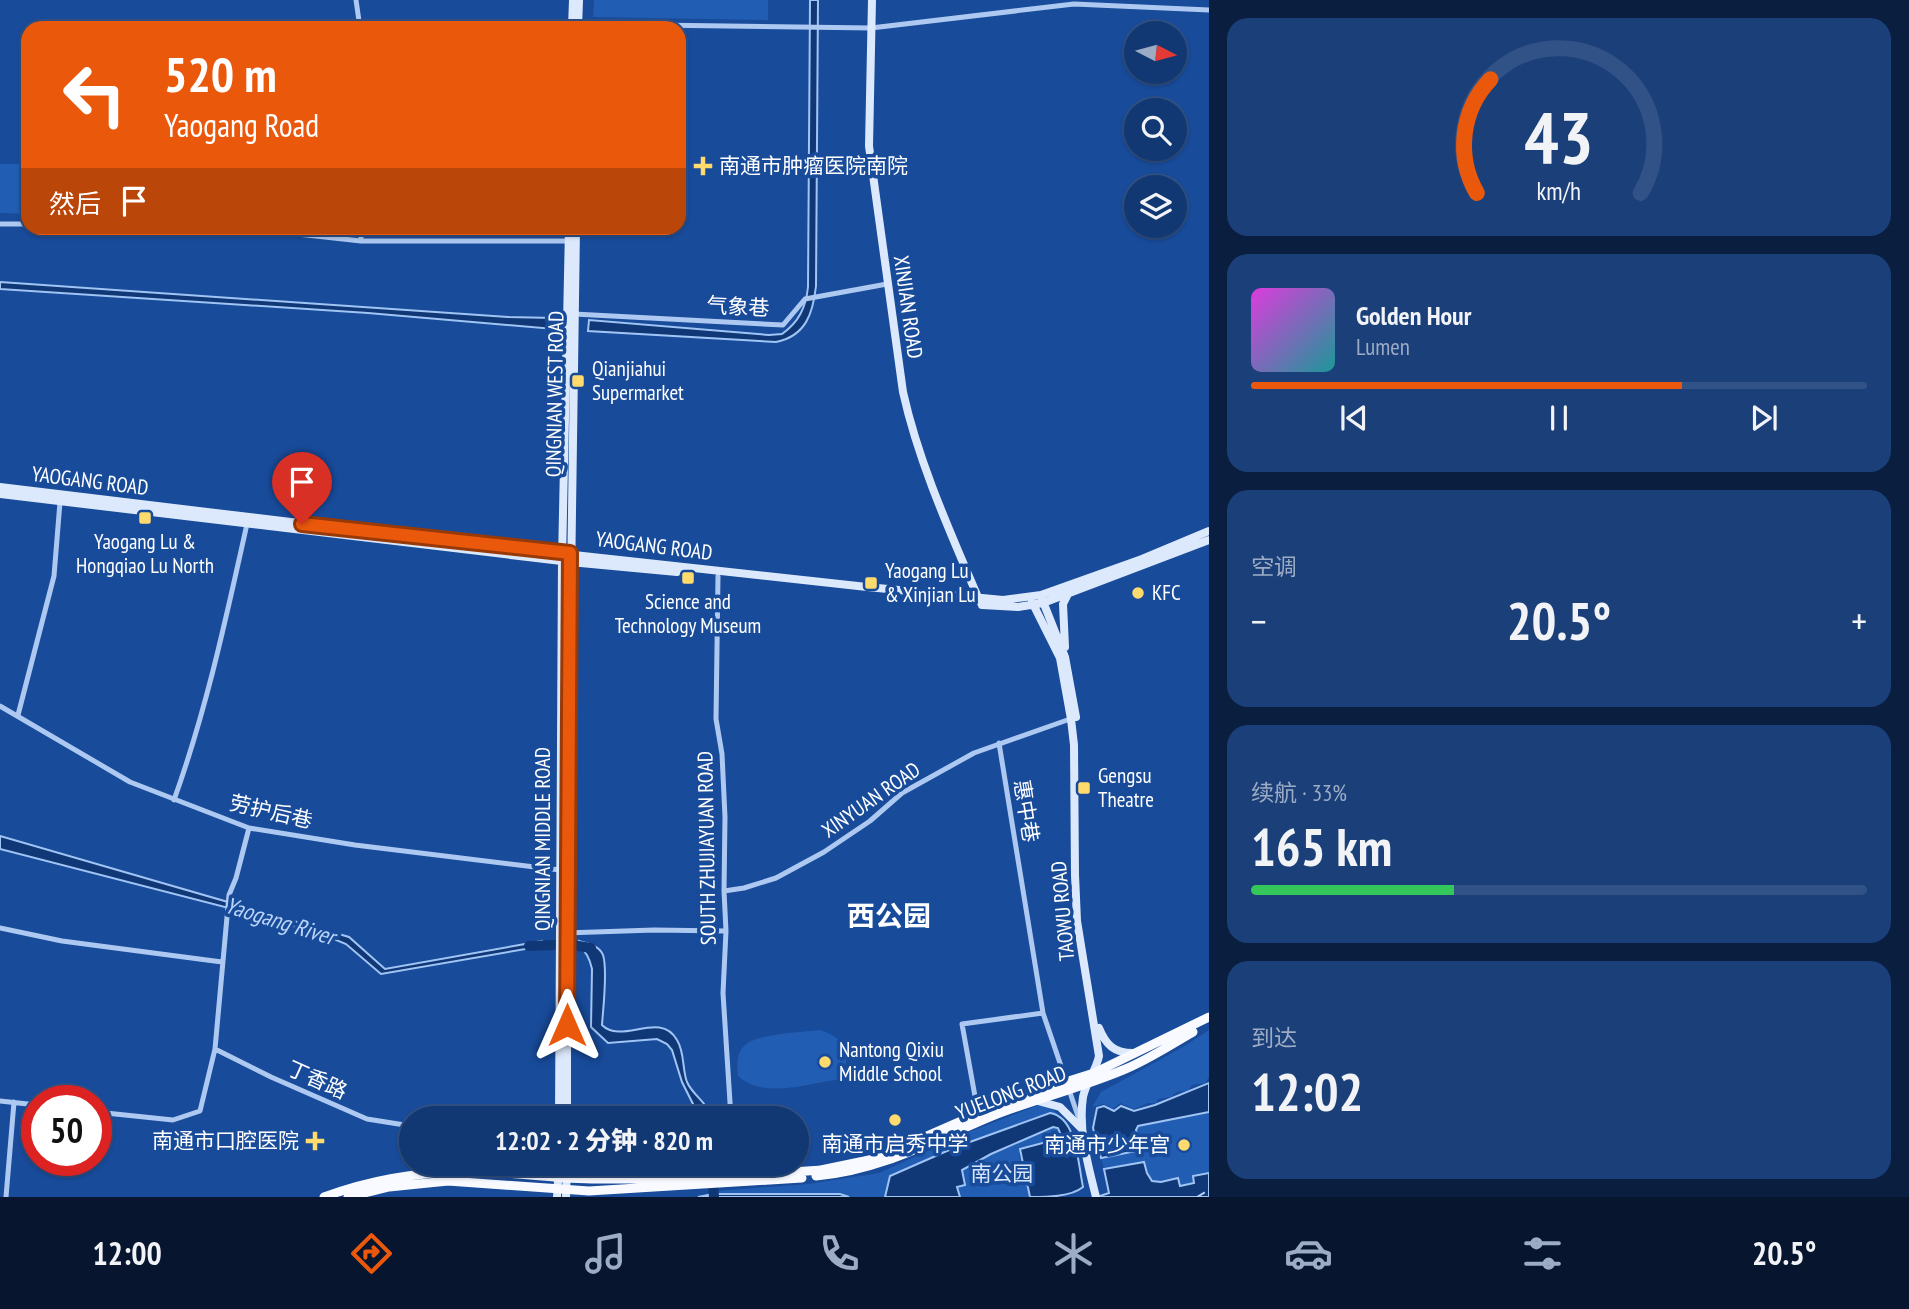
<!DOCTYPE html>
<html lang="zh">
<head>
<meta charset="utf-8">
<style>
  body { margin:0; font-family:"PT Sans Narrow","Noto Sans SC",sans-serif; background:#1b3f79; color:#f1f3f6; height:100vh; display:flex; flex-direction:column; font-size:26px; white-space:nowrap }
  * { box-sizing:border-box; margin:0 }
  p { font-size:23px; color:#9cacc5 }
  .icon { flex:none; width:38px; height:38px; fill:none; stroke:currentColor; stroke-width:2; stroke-linecap:round; stroke-linejoin:round }
  .map { position:relative; flex:1; overflow:hidden }
  .sheet { display:flex; flex-direction:column; gap:18px; padding:18px; background:#0a1f40; width:700px }
  .sheet>* { flex:none }
  .hud { position:absolute; left:21px; top:21px; width:665px; height:214px; border-radius:21px; box-shadow:0 2px 5px #0004,0 0 0 2px #315286; background:#ea580c; color:#fff; overflow:hidden }
  .needle { width:46px; rotate:96deg }
  .controls { position:absolute; left:1124px; top:21px; display:grid; gap:14px }
  .controls a { display:grid; place-items:center; width:63px; height:63px; border-radius:50%; background:#123874; box-shadow:0 2px 5px #0004,0 0 0 2px #315286; font-size:35px }
  .speed { position:absolute; left:21px; top:1085px; display:flex; gap:14px; font-size:35px; font-weight:700; text-align:center }
  .speed>* { display:grid; place-content:center; width:91px; height:91px; border-radius:50%; background:#123874; box-shadow:0 2px 5px #0004,0 0 0 2px #315286; line-height:1 }
  .speed .limit { border:10px solid #d22; background:#fff; color:#111 }
  .pin { position:absolute; display:grid; place-items:center; width:60px; height:60px; color:#fff; margin:-72px -30px; border-radius:50% 50% 50% 0; rotate:-45deg; box-shadow:0 0 7px #0007 }
  .pin .icon { rotate:45deg }
  .me { position:absolute; width:77px; margin:-38px; rotate:0deg; stroke-linejoin:round; filter:drop-shadow(0 0 5px #0008) }
  .turn { display:flex; align-items:center; gap:24px; height:147px; padding:0 28px; font-size:32px }
  .turn .icon { width:91px; height:91px; stroke-width:2.5 }
  .turn b { display:block; font-size:49px; line-height:60px }
  .then { display:flex; align-items:center; height:66px; padding:0 28px; background:#0003; gap:14px; font-size:26px }
  .big { font-size:52px; font-weight:800; line-height:1.1 }
  .sheet .widget { flex:1; display:flex; flex-direction:column; justify-content:center; gap:10px; min-width:0; padding:0 24px; border-radius:21px; background:#1b3f79 }
  .sheet .dial { align-items:center; gap:0 }
  .dial svg { height:182px; overflow:visible; fill:none; stroke:#315286; stroke-width:7; stroke-linecap:round; text-anchor:middle }
  .dial text { fill:#f1f3f6; stroke:none }
  .song { display:flex; align-items:center; gap:21px }
  .cover { width:84px; height:84px; border-radius:10px; background:linear-gradient(135deg,hsl(300 70% 55%),hsl(180 70% 35%)) }
  .played { height:7px; border-radius:4px; background:linear-gradient(90deg,#ea580c 70%,#315286 70%) }
  .keys { display:flex; justify-content:space-around; direction:ltr }
  .heat { display:flex; justify-content:space-between; align-items:center; font-size:38px; direction:ltr }
  .charge { height:10px; border-radius:5px; background:linear-gradient(90deg,#34c759 33%,#315286 0) }
  .trip { position:absolute; left:399px; top:1106px; width:410px; height:70px; border-radius:35px; background:#123874; box-shadow:0 2px 5px #0004,0 0 0 2px #315286; font-weight:800; line-height:70px; text-align:center }
  .menu { display:flex; height:112px; justify-content:space-around; align-items:center; background:#07162e; color:#9cacc5 }
  .menu .icon { width:49px; height:49px }
  .menu .selected { color:#ea580c }
  .menu b { font-size:32px; color:#f1f3f6 }
  main { display:flex; flex:1; min-height:0 }
  .map>svg:first-child { display:block }
  .green { fill:#215db3 }
  .water { fill:#103877; stroke:#a0c4f4; stroke-width:2 }
  .lines { fill:none; stroke-linecap:round; stroke-linejoin:round }
  .river { stroke:#103877; stroke-width:10 }
  .ferry { stroke:#bad4f8; stroke-width:2; stroke-dasharray:9 7; stroke-linecap:butt }
  .street { stroke:#aec9f1; stroke-width:5 }
  .secondary { stroke:#dce9fc; stroke-width:8 }
  .primary { stroke:#f8faff; stroke-width:9 }
  .route-casing { stroke:#983908; stroke-width:18 }
  .route { stroke:#ea580c; stroke-width:12 }
  .poi-dot { fill:#ffdb6e; stroke:#184b9a; stroke-width:2.5 }
  .labels { text-anchor:middle; stroke-width:7; stroke-linejoin:round; paint-order:stroke }
  .poi-label { font-size:21px; fill:#fff; stroke:#184b9a; text-anchor:start }
  .street-label { font-size:21px; fill:#fff; stroke:#184b9a }
  .park-label { font-size:21px; fill:#d5e5fc; stroke:#184b9a }
  .water-label { font-size:23px; font-style:italic; fill:#bad4f8; stroke:#184b9a }
  .district-label { font-size:28px; font-weight:bold; fill:#fff; stroke:#184b9a }
</style>
</head>
<body>
<main>
<div class="map">
<svg width="1209" height="1197" viewBox="0 0 1209 1197">
  <rect width="100%" height="100%" fill="#184b9a"/>
  <path class="green" d="M594 0H768V20L593 17Z
    M0 164H28V214L0 213Z
    M820 1030C848 1039 855 1057 836 1080 805 1084 763 1099 738 1076 737 1065 736 1053 745 1045 757 1034 803 1032 820 1030Z
    M1209 1030V1077L1205 1083 1192 1085 1189 1090C1180 1093 1180 1088 1171 1097L1158 1099 1156 1103H1148L1134 1109 1120 1103 1113 1109 1104 1104 1092 1107 1101 1092 1183 1047Z
    M1041 1104 1047 1105 1058 1114 1043 1115 956 1147 890 1176 885 1197H849L840 1194 715 1195V1191L808 1184 879 1173 969 1132Z
    M1209 1112V1173L1193 1176 1194 1183 1180 1186 1178 1178 1161 1182 1152 1181 1143 1162 1104 1169 1101 1158 1141 1150 1136 1129 1138 1126Z
    M1053 1127 1058 1128 1061 1133 1059 1139 1019 1154 1030 1197H960L957 1187 965 1184 962 1170 991 1154Z"/>
  <path class="water" d="M810 0H818L816 286C813 313 806 336 776 342L588 331 589 320 769 335 782 334C799 322 806 307 808 287Z
    M0 282 508 317 554 318V329L368 313 0 289Z
    M0 836 349 937 385 969 542 941 543 946 381 974 346 944 329 937 256 915 0 849Z
    M579 941C588 944 599 945 603 955 608 970 603 1009 602 1025 622 1045 660 1010 677 1040 685 1053 682 1069 687 1082 693 1096 709 1103 710 1118H700L682 1082 672 1050 667 1044 657 1039 608 1043 591 1027 592 969C590 960 587 952 580 947Z
    M1209 1083V1112L1138 1126 1136 1130 1141 1150 1101 1158 1093 1128 1097 1108 1104 1106 1114 1111 1121 1106 1134 1111 1155 1105Z
    M1050 1113C1077 1117 1078 1164 1083 1187 1071 1197 1046 1197 1030 1197L1020 1149 1058 1139 1060 1133 1058 1128 1053 1127 991 1154 962 1170 965 1185 957 1187 960 1197H885L890 1176 956 1147Z
    M1144 1162 1147 1173 1152 1181 1161 1182 1178 1178 1180 1186 1194 1183 1193 1176 1209 1173V1197H1097L1109 1193 1104 1169Z
    M713 1194H840L849 1197H698Z"/>
  <g class="lines">
    <path class="river" d="M572 945 591 948
      M529 946 554 945
      M712 1164 714 1197"/>
    <path class="ferry" d="M1197 1197 1209 1190"/>
    <path class="street" d="M356 0 360 28
      M577 24 871 28 1074 4 1209 10
      M0 224H28
      M242 228 361 241H569
      M361 228V241
      M574 314 783 325 805 299 887 284
      M718 576 716 719 722 754 725 817 724 891 726 931 723 993 731 1118
      M0 706 130 782 249 828 355 845 560 870
      M18 715 54 576 60 502
      M999 743 1043 1013 1080 1122
      M174 800C207 708 226 618 247 524
      M724 891 744 888 776 878 824 852 870 821 902 793 974 753 1073 718
      M0 928 62 941 222 962
      M565 933 654 930 726 931
      M215 1049 271 1077 367 1119 411 1126
      M0 1101 37 1105
      M96 1112 173 1120 200 1111 215 1049 229 895 236 878 249 828
      M978 1113 962 1024 1043 1013
      M728 1164 729 1178
      M6 1197 14 1102"/>
    <path class="secondary" d="M872 0 869 146 903 392C919 464 951 534 980 602
      M572 28 573 0
      M578 28 579 0
      M0 487 456 542 867 587 1003 600 1041 595 1142 559 1209 531
      M0 494 570 562 677 572
      M1042 599 1065 657 1076 717
      M1032 602 1060 658 1071 719 1074 745 1075 875 1077 921 1099 1056C1096 1071 1086 1082 1083 1097 1078 1130 1088 1165 1096 1197
      M982 605 1018 607 1043 603 1209 540
      M1065 647 1063 604 1069 592
      M1099 1028C1106 1045 1114 1053 1133 1053
      M1038 1101 1060 1107 1081 1128
      M559 1118 562 560 569 228
      M567 1118V866L576 228
      M557 1197 559 1164
      M566 1197 567 1164"/>
    <path class="primary" d="M816 1176C880 1171 934 1140 992 1116 1035 1099 1080 1088 1123 1070 1148 1060 1170 1045 1193 1032
      M324 1197C372 1179 424 1171 475 1172 516 1172 556 1179 597 1179 672 1180 746 1175 821 1170L874 1159 1009 1100 1094 1073 1209 1017
      M348 1197 389 1187 448 1181 589 1191 802 1178"/>
  </g>
  <g class="lines">
    <defs>
      <path id="route" d="M302 524 570 553 567 1025"/>
    </defs>
    <use href="#route" class="route-casing"/>
    <use href="#route" class="route"/>
  </g>
  <g class="poi-dot">
    <path d="M699.5 155.5h7v7h7v7h-7v7h-7v-7h-7v-7h7z"/>
    <rect x="571" y="374" width="14" height="14" rx="3.5"/>
    <rect x="138" y="511" width="14" height="14" rx="3.5"/>
    <rect x="681" y="571" width="14" height="14" rx="3.5"/>
    <rect x="864" y="576" width="14" height="14" rx="3.5"/>
    <circle cx="1138" cy="593" r="7"/>
    <rect x="1077" y="781" width="14" height="14" rx="3.5"/>
    <circle cx="825" cy="1062" r="7"/>
    <circle cx="895" cy="1120" r="7"/>
    <path d="M311.5 1130.5h7v7h7v7h-7v7h-7v-7h-7v-7h7z"/>
    <circle cx="1184" cy="1145" r="7"/>
  </g>
  <g class="labels">
    <g class="poi-label">
      <text x="719" y="173">南通市肿瘤医院南院</text>
      <text x="592" y="376">Qianjiahui<tspan x="592" dy="24">Supermarket</tspan></text>
      <text x="145" y="549" text-anchor="middle">Yaogang Lu &amp;<tspan x="145" dy="24">Hongqiao Lu North</tspan></text>
      <text x="885" y="578">Yaogang Lu<tspan x="885" dy="24">&amp; Xinjian Lu</tspan></text>
      <text x="1152" y="600">KFC</text>
      <text x="688" y="609" text-anchor="middle">Science and<tspan x="688" dy="24">Technology Museum</tspan></text>
      <text x="1098" y="783">Gengsu<tspan x="1098" dy="24">Theatre</tspan></text>
      <text x="839" y="1057">Nantong Qixiu<tspan x="839" dy="24">Middle School</tspan></text>
      <text x="299" y="1148" text-anchor="end">南通市口腔医院</text>
      <text x="895" y="1151" text-anchor="middle">南通市启秀中学</text>
      <text x="1170" y="1152" text-anchor="end">南通市少年宫</text>
    </g>
    <g class="street-label">
      <text transform="translate(738 307) rotate(3)" y="7">气象巷</text>
      <text transform="translate(908 307) rotate(82)" y="7">XINJIAN ROAD</text>
      <text transform="translate(555 394) rotate(-89)" y="7">QINGNIAN WEST ROAD</text>
      <text transform="translate(90 481) rotate(7)" y="7">YAOGANG ROAD</text>
      <text transform="translate(654 546) rotate(7)" y="7">YAOGANG ROAD</text>
      <text transform="translate(871 800) rotate(-35)" y="7">XINYUAN ROAD</text>
      <text transform="translate(1026 811) rotate(81)" y="7">惠中巷</text>
      <text transform="translate(271 812) rotate(13)" y="7">劳护后巷</text>
      <text transform="translate(543 839) rotate(-90)" y="7">QINGNIAN MIDDLE ROAD</text>
      <text transform="translate(707 848) rotate(-91)" y="7">SOUTH ZHUJIAYUAN ROAD</text>
      <text transform="translate(1063 911) rotate(-95)" y="7">TAOWU ROAD</text>
      <text transform="translate(317 1080) rotate(24)" y="7">丁香路</text>
      <text transform="translate(1011 1093) rotate(-21)" y="7">YUELONG ROAD</text>
    </g>
    <g class="park-label">
      <text x="1002" y="1181">南公园</text>
    </g>
    <g class="water-label">
      <text transform="translate(280 921) rotate(17)" y="8">Yaogang River</text>
    </g>
    <g class="district-label">
      <text x="889" y="926">西公园</text>
    </g>
  </g>
</svg>
<div class="controls">
<a><svg class="needle" viewBox="-14 -14 28 28"><path d="M0-13l5 13h-10z" fill="#e53935"/><path d="M0 13l5-13h-10z" fill="#9cacc5"/></svg></a>
<a><svg class="icon" aria-label="search" viewBox="0 0 24 24"><circle cx="10" cy="10" r="6"/><path d="M15 15l6 6"/></svg></a>
<a><svg class="icon" aria-label="layers" viewBox="0 0 24 24"><path d="M12 4l9 5-9 5-9-5zM3 14l9 5 9-5"/></svg></a>
</div>
<div class="speed"><div class="limit">50</div></div>
<div class="pin" style="left:302px;top:524px;background:#d93025"><svg class="icon" aria-label="arrive" viewBox="0 0 24 24"><path d="M6 21V4h12l-3 4 3 4H6"/></svg></div>
<svg class="me" style="left:567px;top:1025px" viewBox="-20 -20 40 40"><path d="M0-17L14 15 0 8-14 15z" fill="#ea580c" stroke="#fff" stroke-width="4"/></svg>
<div class="trip">12:02 · 2 分钟 · 820 m</div>
<div class="hud">
<div class="turn"><svg class="icon" aria-label="left" viewBox="0 0 24 24"><path d="M17 20v-9H6M10 6l-5 5 5 5"/></svg><div><b>520 m</b>Yaogang Road</div></div>
<div class="then">然后<svg class="icon" aria-label="arrive" viewBox="0 0 24 24"><path d="M6 21V4h12l-3 4 3 4H6"/></svg></div>
</div>
</div>
<section class="sheet">
<div class="widget dial"><svg viewBox="0 0 100 80">
<path d="M14 69A42 42 0 1 1 86 69"/>
<path d="M14 69A42 42 0 0 1 20 19" stroke="#ea580c"/>
<text x="50" y="56" font-size="32" font-weight="700">43</text>
<text x="50" y="72" font-size="11">km/h</text>
</svg></div>
<div class="widget">
<div class="song"><i class="cover"></i><div><b>Golden Hour</b><p>Lumen</p></div></div>
<div class="played"></div>
<div class="keys"><svg class="icon" aria-label="previous" viewBox="0 0 24 24"><path d="M18 5L8 12l10 7zM5 5v14"/></svg><svg class="icon" aria-label="pause" viewBox="0 0 24 24"><path d="M8 5v14M16 5v14"/></svg><svg class="icon" aria-label="next" viewBox="0 0 24 24"><path d="M6 5l10 7-10 7zM19 5v14"/></svg></div>
</div>
<div class="widget"><p>空调</p>
<div class="heat"><a>−</a><b class="big">20.5°</b><a>+</a></div>
</div>
<div class="widget"><p>续航 · 33%</p><b class="big">165 km</b><div class="charge"></div></div>
<div class="widget"><p>到达</p><b class="big">12:02</b></div>
</section>
</main>
<nav class="menu">
<b>12:00</b>
<svg class="icon selected" aria-label="directions" viewBox="0 0 24 24"><path d="M12 3l9 9-9 9-9-9zM9 14v-3h6M13 9l2 2-2 2"/></svg>
<svg class="icon" aria-label="music" viewBox="0 0 24 24"><path d="M9 18V5l10-2v13"/><circle cx="6" cy="18" r="3"/><circle cx="16" cy="16" r="3"/></svg>
<svg class="icon" aria-label="phone" viewBox="0 0 24 24"><path d="M5 4h4l2 5-3 2q2 4 5 5l2-3 5 2v4C11 20 4 13 5 4z"/></svg>
<svg class="icon" aria-label="climate" viewBox="0 0 24 24"><path d="M12 3v18M4 7l16 10M4 17L20 7"/></svg>
<svg class="icon" aria-label="car" viewBox="0 0 24 24"><path d="M5 17H2v-5l4-1 3-4h7l3 4 3 1v5h-3M9 17h6M6 11h13"/><circle cx="7" cy="17" r="2"/><circle cx="17" cy="17" r="2"/></svg>
<svg class="icon" aria-label="filters" viewBox="0 0 24 24"><path d="M4 7h16M4 17h16"/><circle cx="9" cy="7" r="2"/><circle cx="15" cy="17" r="2"/></svg>
<b>20.5°</b>
</nav>
</body>
</html>
